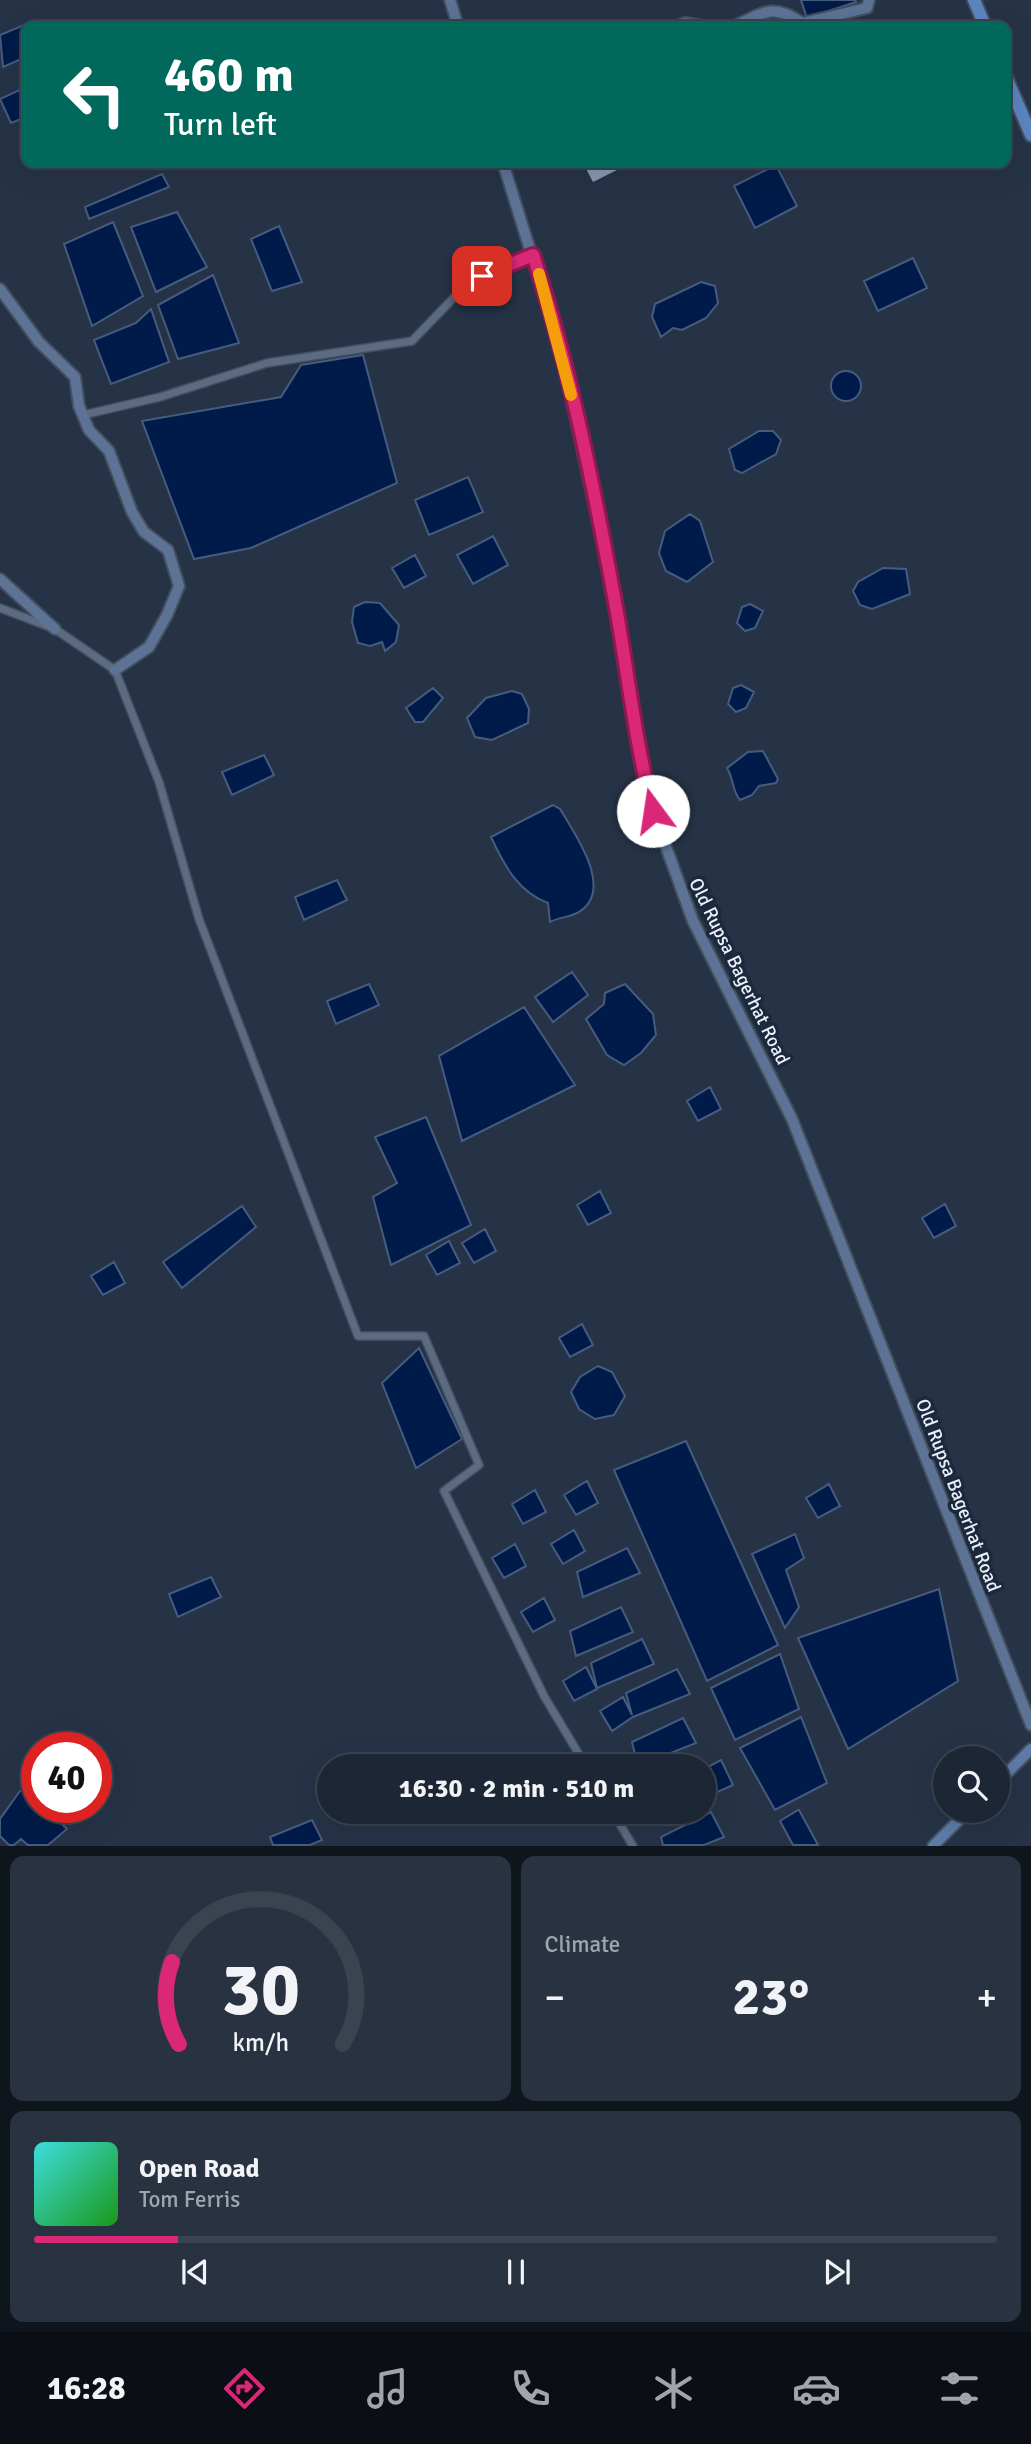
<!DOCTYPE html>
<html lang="en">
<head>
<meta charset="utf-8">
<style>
  body { margin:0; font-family:Signika,sans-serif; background:#293241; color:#f1f3f6; height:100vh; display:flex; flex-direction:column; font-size:26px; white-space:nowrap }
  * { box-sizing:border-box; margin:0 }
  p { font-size:23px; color:#a0a5ad }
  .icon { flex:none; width:38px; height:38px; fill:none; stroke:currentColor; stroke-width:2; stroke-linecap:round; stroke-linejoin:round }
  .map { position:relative; height:1846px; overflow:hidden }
  .details { display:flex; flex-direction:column; gap:10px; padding:10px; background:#0f151d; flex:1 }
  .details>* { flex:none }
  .banner { position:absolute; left:21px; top:21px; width:990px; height:147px; border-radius:14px; box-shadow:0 7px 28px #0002,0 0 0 2px #3a4350; background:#00695c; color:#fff; overflow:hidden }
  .fabs { position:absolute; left:933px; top:1746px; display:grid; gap:14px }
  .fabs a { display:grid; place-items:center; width:77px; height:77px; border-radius:50%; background:#1c2635; box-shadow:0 7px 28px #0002,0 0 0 2px #3a4350; font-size:35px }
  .speed { position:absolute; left:21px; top:1732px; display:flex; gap:14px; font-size:35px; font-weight:700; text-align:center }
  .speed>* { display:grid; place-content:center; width:91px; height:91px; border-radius:50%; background:#1c2635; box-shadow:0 7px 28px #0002,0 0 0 2px #3a4350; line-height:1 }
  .speed .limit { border:10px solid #d22; background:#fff; color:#111 }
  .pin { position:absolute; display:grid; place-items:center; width:60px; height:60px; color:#fff; margin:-30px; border-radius:14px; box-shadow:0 4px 10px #0006 }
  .me { position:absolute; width:77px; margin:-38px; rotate:346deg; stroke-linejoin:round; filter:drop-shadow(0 0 5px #0008) }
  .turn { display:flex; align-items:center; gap:24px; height:147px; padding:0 28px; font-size:32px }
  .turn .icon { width:91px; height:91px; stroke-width:2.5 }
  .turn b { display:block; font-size:49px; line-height:60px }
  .big { font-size:52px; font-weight:800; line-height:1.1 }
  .details .tile { flex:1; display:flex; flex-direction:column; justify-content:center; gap:10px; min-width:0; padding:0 24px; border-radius:14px; background:#293241 }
  .details .dial { align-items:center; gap:0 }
  .dial svg { height:182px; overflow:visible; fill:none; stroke:#3a4350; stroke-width:7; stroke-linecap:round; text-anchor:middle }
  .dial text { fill:#f1f3f6; stroke:none }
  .song { display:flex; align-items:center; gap:21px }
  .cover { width:84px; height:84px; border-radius:10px; background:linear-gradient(135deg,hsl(180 70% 55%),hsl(120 70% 35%)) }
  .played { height:7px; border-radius:4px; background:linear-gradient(90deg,#db2777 15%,#3a4350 15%) }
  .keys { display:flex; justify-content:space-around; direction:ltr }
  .heat { display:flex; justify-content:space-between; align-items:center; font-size:38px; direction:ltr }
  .details .tiles { flex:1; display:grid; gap:10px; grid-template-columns:1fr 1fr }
  .tile:last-child { grid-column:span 2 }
  .trip { position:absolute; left:317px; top:1754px; width:399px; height:70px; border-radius:35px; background:#1c2635; box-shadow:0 7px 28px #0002,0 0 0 2px #3a4350; font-weight:800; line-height:70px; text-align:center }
  .menu { display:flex; height:112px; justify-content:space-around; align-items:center; background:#0b0f15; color:#a0a5ad }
  .menu .icon { width:49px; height:49px }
  .menu .current { color:#db2777 }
  .menu b { font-size:32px; color:#f1f3f6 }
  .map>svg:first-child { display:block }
  .water { fill:#001b49; stroke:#465c7f; stroke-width:2 }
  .building { fill:#8798b0 }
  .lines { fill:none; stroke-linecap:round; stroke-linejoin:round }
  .street-casing { stroke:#434f5f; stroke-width:10 }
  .secondary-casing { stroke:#434f5f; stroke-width:14 }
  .primary-casing { stroke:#434f5f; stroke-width:14 }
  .highway-casing { stroke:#434f5f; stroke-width:16 }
  .street { stroke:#5c6b82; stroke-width:7 }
  .secondary { stroke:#5c7395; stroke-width:10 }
  .primary { stroke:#5c7ba7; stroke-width:10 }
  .highway { stroke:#5c85c0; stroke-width:12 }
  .route-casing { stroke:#8e194d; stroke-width:18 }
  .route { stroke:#db2777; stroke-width:12 }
  .slow { stroke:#f59e0b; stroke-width:12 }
  .labels { text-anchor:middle; stroke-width:7; stroke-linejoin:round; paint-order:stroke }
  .street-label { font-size:19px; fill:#ebf2fd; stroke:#1c293c }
</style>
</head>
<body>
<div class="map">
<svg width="1031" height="1846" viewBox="0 0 1031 1846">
  <rect width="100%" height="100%" fill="#263347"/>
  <path class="water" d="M801 0H855L856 2 807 18Z
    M29 23 26 57 3 67 0 35Z
    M26 87V117L11 123 0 99Z
    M776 165 797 206 755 228 734 186Z
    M162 174 169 187 89 219 85 207Z
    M177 212 207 267 156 292 131 227Z
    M113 222 143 296 92 326 64 244Z
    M279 226 302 282 272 291 251 239Z
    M913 258 927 288 878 311 864 281Z
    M213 275 239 343 178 359 158 305Z
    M701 282 715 286 718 303 706 318 682 330 673 328 661 337 652 317 655 304Z
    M151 309 169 362 111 384 94 340 136 323Z
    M363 355 397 483 251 548 194 559 142 421 281 397 301 365Z
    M831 386a15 15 0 1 1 30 0a15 15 0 1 1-30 0Z
    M759 431H773L781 440 776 454 742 473 735 470 729 449Z
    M468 477 483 512 429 535 415 500Z
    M690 514 700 521 713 562 687 582 666 571 659 553 665 531Z
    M493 536 508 565 473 584 457 555Z
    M415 555 426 576 404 588 392 568Z
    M883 568 906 569 910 594 872 609 860 605 853 591 858 582Z
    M365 602 380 603 399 625 396 642 385 651 382 642 370 646 358 643 352 622 354 607Z
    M750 604 763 611 755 628 745 631 737 623 742 607Z
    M741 685 754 692 746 708 736 712 728 704 733 688Z
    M433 688 443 698 423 722H415L406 708Z
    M512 691 522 694 529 709 528 723 492 740 475 737 467 718 486 698Z
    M763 751 778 779 776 783 759 786 752 795 740 800C732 791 734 779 727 768L748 752Z
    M264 755 274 775 232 795 222 772Z
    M553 805 560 809C575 834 618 894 575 914 566 918 559 917 550 922L548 903C518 892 504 865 491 837Z
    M337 880 347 900 304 920 295 897Z
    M572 972 588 995 553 1022 535 997Z
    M369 984 379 1005 336 1024 327 1001Z
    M625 984 653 1014 656 1035 641 1053 624 1065 607 1055 586 1019 604 1004 605 993Z
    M524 1007 575 1085 462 1141 439 1056Z
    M710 1087 721 1109 698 1121 687 1101Z
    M426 1117 471 1225 391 1265 373 1197 397 1183 375 1137Z
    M600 1191 611 1213 588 1225 577 1205Z
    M945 1204 956 1226 934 1238 922 1218Z
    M242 1206 256 1227 182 1288 163 1262Z
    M485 1229 496 1251 474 1263 462 1243Z
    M449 1241 460 1263 437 1275 426 1255Z
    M114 1262 125 1283 103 1295 91 1276Z
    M582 1324 593 1345 570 1357 559 1338Z
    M419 1348 462 1439 416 1468 382 1383Z
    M598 1366 612 1372 625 1396 614 1415 595 1419 579 1409 571 1392 580 1377Z
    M686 1441 778 1645 707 1681 614 1470Z
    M587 1481 598 1503 576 1515 564 1495Z
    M829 1484 840 1506 818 1518 806 1498Z
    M535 1490 546 1512 523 1524 512 1504Z
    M574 1530 585 1551 563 1564 551 1544Z
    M795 1534 804 1558 786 1570 799 1607 785 1628 752 1554Z
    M515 1544 526 1566 504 1578 492 1558Z
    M627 1548 640 1573 583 1597 577 1572Z
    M211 1577 221 1597 178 1617 169 1594Z
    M939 1589 958 1681 848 1749 798 1638Z
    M544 1598 555 1620 533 1632 521 1612Z
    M621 1607 633 1632 576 1656 570 1631Z
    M642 1639 654 1664 597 1688 591 1663Z
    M780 1654 799 1709 735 1740 711 1688Z
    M586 1667 597 1689 574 1701 563 1681Z
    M677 1669 690 1694 633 1717 612 1731 600 1711 623 1697 632 1715 626 1693Z
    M801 1717 827 1783 775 1810 740 1748Z
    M683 1718 696 1743 638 1766 632 1742Z
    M721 1760 733 1785 704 1798V1769Z
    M35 1790 37 1808H52L49 1811 67 1829 48 1845H28L21 1839 14 1845H9L0 1836V1819L20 1791Z
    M798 1810H799L818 1845H793L780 1821Z
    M711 1812 724 1837 704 1845H663L661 1837Z
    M312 1820 322 1840 310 1845H273L270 1837Z"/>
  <path class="building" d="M583 163H613L617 170 593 182Z"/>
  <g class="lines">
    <defs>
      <path id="street" d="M83 415 160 397 267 363 412 341 466 285 497 267 533 255
        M0 608 55 629 115 670 159 782 199 919 358 1336H424L479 1465 444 1491 544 1696 586 1766
        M612 1811 633 1846"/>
      <path id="secondary" d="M450 0 458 26
        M677 26 685 23 703 26
        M735 26C763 12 775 3 802 23L867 8 869 0
        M503 163 560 346 613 591 640 762 653 811 693 921 792 1119 1031 1725
        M0 289 39 342 75 377 79 406 89 430 109 451 132 512 144 532 168 550 179 586 167 615 149 647 115 670
        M0 579 55 629"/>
      <path id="primary" d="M998 1782 1031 1749
        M933 1846 968 1811"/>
      <path id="highway" d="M974 0 985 26
        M1006 77 1031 135"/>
    </defs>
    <use href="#street" class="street-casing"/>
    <use href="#secondary" class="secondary-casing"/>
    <use href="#primary" class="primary-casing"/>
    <use href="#highway" class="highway-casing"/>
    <use href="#street" class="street"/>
    <use href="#secondary" class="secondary"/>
    <use href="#primary" class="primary"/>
    <use href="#highway" class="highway"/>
  </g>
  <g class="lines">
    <defs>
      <path id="route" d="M482 276 533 255C569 364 592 478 613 591 627 664 634 738 653 811"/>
    </defs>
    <use href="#route" class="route-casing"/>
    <use href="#route" class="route"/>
    <path class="slow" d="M539 274 571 395"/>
  </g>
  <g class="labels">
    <g class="street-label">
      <text transform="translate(740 971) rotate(64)" y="7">Old Rupsa Bagerhat Road</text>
      <text transform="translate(959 1495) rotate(69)" y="7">Old Rupsa Bagerhat Road</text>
    </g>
  </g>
</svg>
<div class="fabs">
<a><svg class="icon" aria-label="search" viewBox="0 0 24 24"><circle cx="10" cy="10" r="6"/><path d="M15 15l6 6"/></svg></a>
</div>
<div class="speed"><div class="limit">40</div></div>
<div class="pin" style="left:482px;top:276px;background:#d93025"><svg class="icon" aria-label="arrive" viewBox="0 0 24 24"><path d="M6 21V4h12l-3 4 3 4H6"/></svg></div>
<svg class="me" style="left:653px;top:811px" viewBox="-20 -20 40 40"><circle r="19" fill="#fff"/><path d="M0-13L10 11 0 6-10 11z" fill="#db2777"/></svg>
<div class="trip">16:30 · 2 min · 510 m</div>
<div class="banner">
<div class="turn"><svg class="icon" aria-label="left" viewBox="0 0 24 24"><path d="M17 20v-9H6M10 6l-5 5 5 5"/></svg><div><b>460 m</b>Turn left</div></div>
</div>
</div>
<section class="details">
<div class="tiles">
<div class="tile dial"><svg viewBox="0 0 100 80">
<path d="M14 69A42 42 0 1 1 86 69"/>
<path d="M14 69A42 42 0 0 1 11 33" stroke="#db2777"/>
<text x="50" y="56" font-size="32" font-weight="700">30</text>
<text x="50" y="72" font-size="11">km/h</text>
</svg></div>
<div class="tile"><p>Climate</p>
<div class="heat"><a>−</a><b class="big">23°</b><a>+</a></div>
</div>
<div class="tile">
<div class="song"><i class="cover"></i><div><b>Open Road</b><p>Tom Ferris</p></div></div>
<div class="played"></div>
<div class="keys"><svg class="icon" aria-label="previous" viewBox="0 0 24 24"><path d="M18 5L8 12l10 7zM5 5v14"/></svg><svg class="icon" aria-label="pause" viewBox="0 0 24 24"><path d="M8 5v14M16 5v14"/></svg><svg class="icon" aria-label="next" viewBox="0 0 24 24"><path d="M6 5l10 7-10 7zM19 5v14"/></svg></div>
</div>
</div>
</section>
<nav class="menu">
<b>16:28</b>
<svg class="icon current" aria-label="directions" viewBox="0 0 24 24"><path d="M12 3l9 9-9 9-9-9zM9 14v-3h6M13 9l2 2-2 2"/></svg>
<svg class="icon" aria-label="music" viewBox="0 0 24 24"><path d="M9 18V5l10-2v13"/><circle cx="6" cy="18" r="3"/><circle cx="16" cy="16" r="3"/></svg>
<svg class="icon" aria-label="phone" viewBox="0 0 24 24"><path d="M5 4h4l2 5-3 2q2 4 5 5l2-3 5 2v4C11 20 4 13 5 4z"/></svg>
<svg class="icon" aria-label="climate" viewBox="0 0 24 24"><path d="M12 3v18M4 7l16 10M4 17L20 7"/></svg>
<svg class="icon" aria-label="car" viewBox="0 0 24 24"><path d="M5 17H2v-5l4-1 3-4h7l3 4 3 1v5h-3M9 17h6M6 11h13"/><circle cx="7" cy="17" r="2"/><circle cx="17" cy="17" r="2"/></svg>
<svg class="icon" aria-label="filters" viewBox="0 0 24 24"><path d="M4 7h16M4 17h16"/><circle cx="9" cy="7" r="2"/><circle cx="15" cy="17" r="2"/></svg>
</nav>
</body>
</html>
